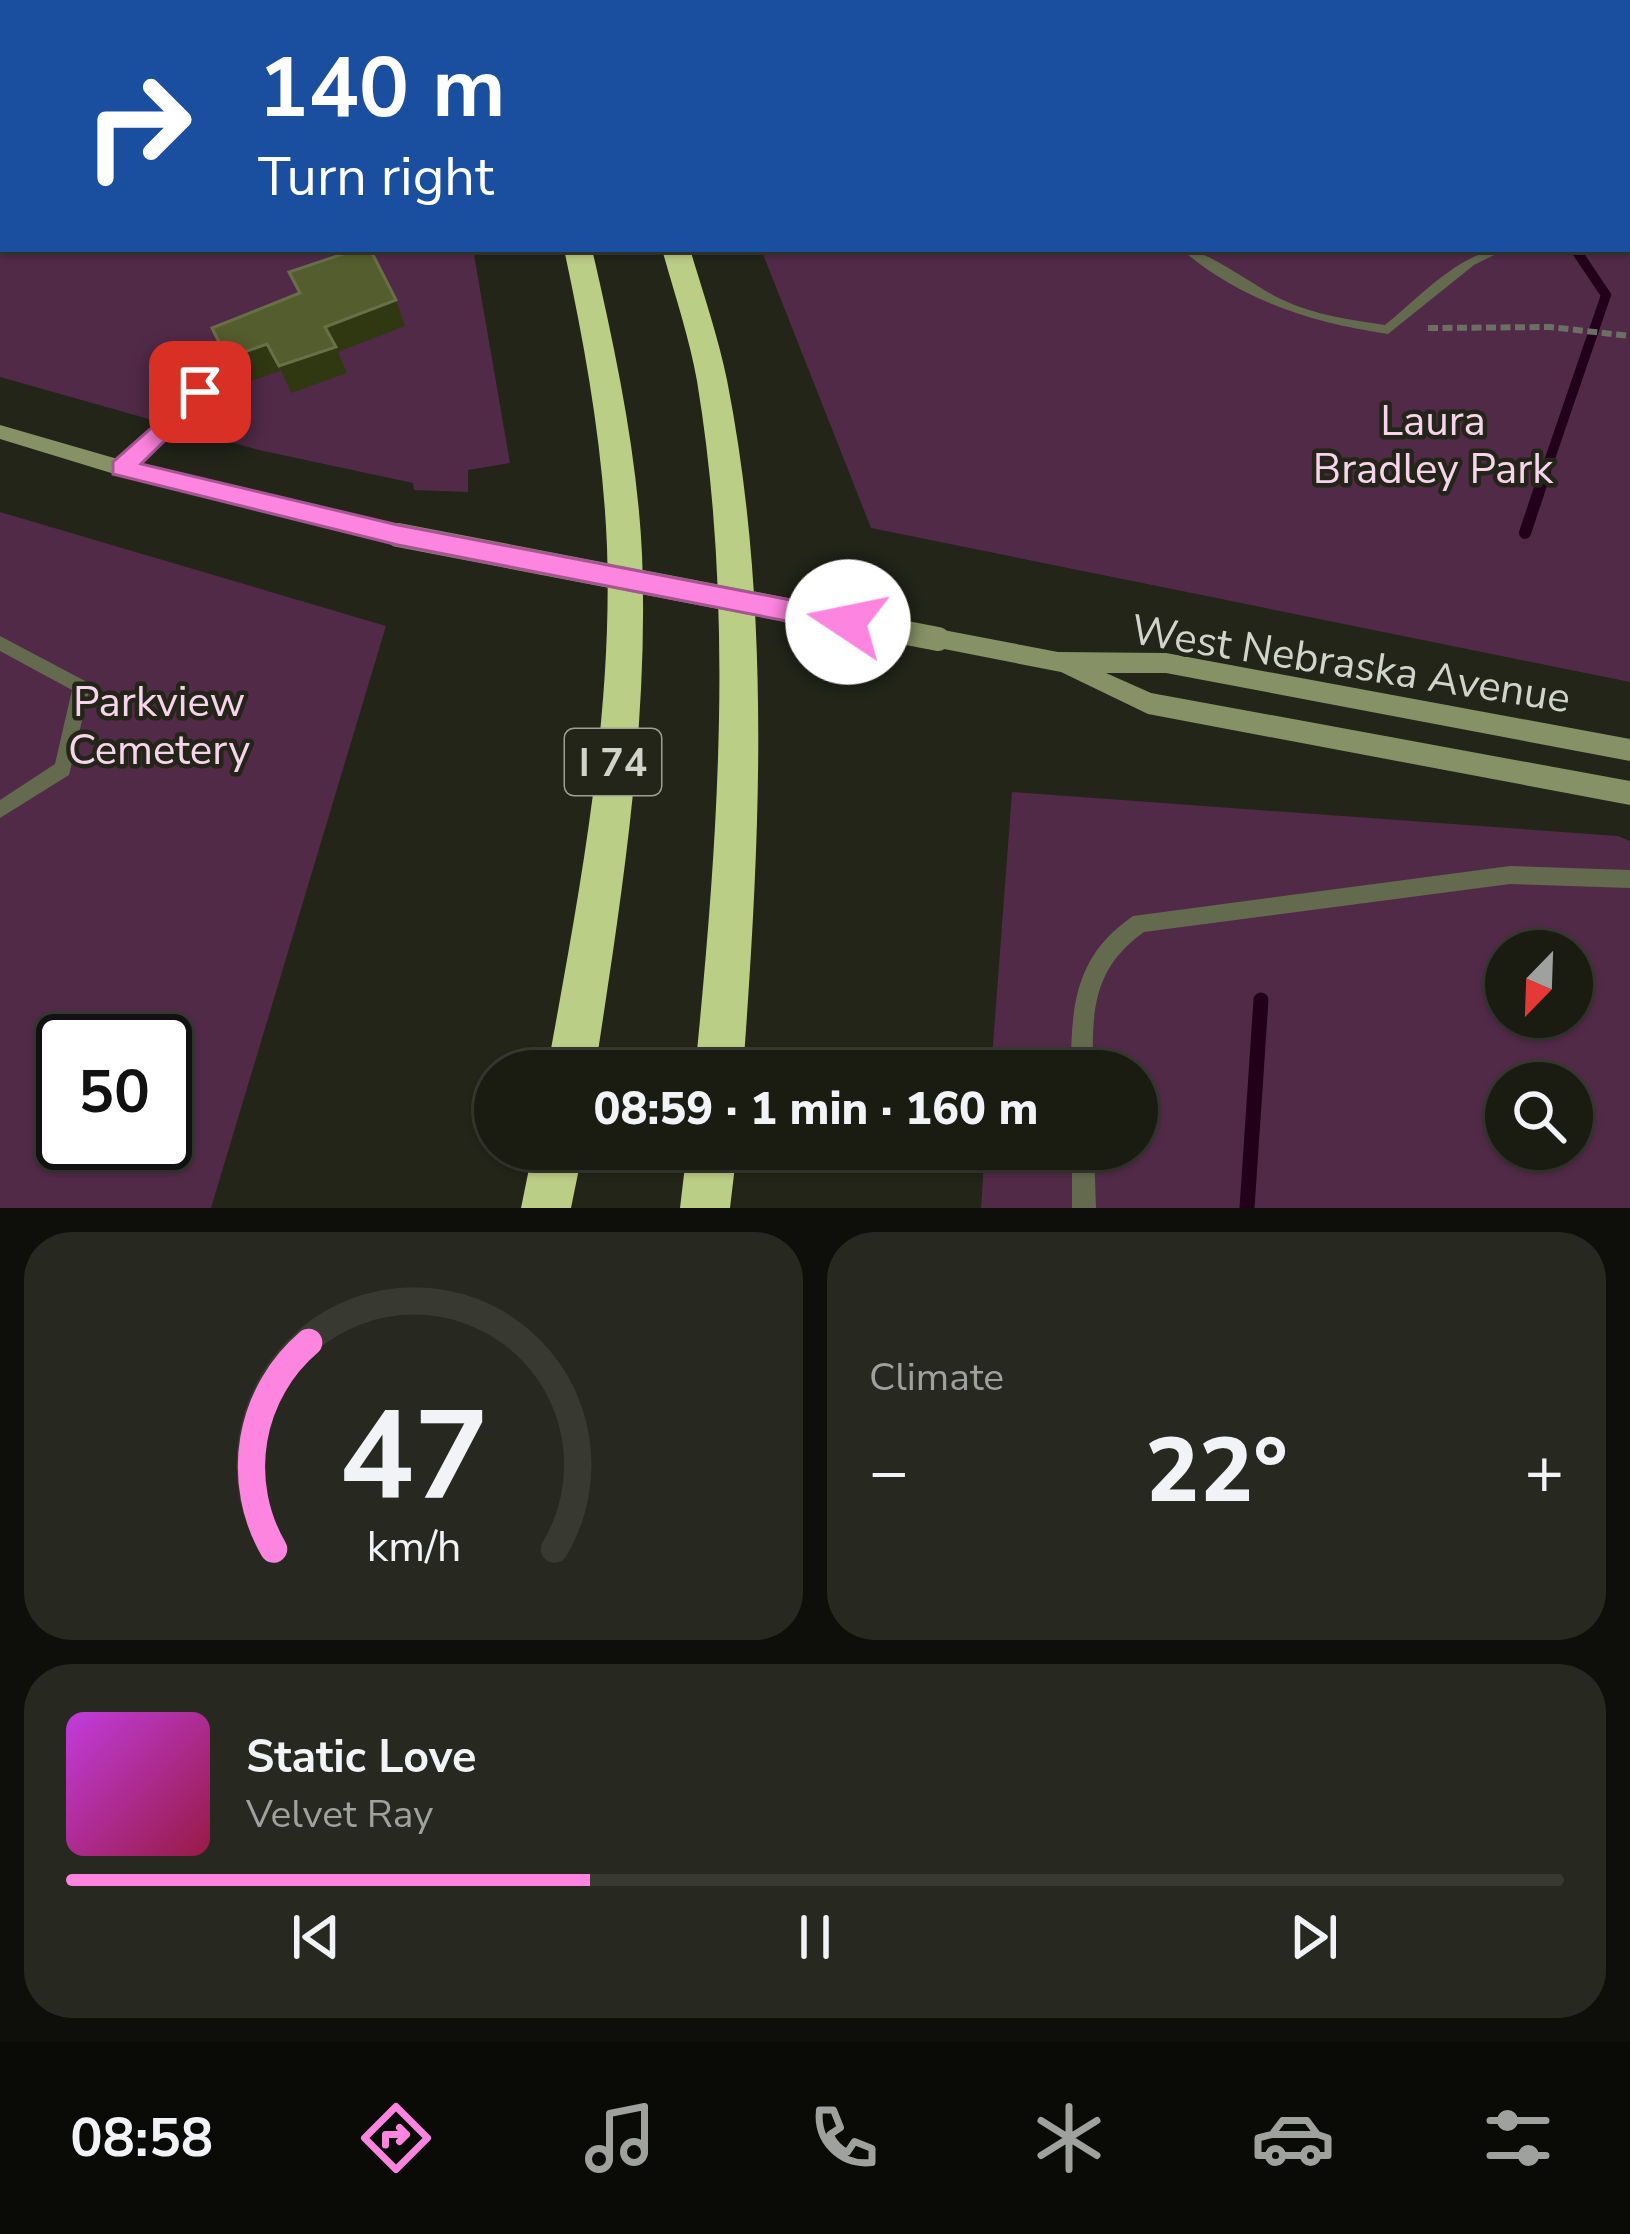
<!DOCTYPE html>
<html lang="en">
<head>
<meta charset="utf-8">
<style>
  body { margin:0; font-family:"Nunito Sans",sans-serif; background:#272920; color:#f1f3f6; height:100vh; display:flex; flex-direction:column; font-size:45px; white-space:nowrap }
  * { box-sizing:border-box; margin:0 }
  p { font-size:39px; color:#9fa19f }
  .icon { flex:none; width:66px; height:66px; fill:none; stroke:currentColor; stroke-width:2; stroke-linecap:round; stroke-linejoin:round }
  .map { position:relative; height:1208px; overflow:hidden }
  .drawer { display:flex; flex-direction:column; gap:24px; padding:24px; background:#0e0f0a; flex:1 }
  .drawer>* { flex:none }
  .guide { position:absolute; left:0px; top:0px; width:1632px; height:252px; box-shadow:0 3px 9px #0004,0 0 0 3px #383a32; background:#1a4fa0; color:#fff; overflow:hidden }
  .needle { width:78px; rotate:203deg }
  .controls { position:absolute; left:1485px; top:930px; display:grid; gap:24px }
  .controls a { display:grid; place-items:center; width:108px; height:108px; border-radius:50%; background:#1a1c12; box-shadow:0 3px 9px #0004,0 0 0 3px #383a32; font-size:60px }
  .speed { position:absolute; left:36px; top:1014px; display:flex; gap:24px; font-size:60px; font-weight:700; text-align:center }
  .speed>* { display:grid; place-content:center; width:156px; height:156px; border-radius:50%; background:#1a1c12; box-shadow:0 3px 9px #0004,0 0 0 3px #383a32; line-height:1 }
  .speed .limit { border:6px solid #111; border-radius:18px; background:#fff; color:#111 }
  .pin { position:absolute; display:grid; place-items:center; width:102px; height:102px; color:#fff; margin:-51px; border-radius:24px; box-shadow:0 6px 18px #0006 }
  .me { position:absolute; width:132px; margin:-66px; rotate:281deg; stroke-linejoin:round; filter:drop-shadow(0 0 9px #0008) }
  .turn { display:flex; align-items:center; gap:42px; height:252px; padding:0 60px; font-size:54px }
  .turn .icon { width:156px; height:156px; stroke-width:2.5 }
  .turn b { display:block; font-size:84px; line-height:102px }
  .big { font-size:90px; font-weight:800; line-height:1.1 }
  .drawer .card { flex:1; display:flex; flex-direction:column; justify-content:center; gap:18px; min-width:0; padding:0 42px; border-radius:48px; background:#272920 }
  .drawer .dial { align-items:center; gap:0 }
  .dial svg { height:312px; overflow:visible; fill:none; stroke:#383a32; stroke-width:7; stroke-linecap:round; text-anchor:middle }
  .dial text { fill:#f1f3f6; stroke:none }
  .song { display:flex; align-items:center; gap:36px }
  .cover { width:144px; height:144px; border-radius:18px; background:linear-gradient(135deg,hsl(290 70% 55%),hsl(340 70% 35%)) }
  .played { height:12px; border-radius:6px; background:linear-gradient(90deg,#fe85df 35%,#383a32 35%) }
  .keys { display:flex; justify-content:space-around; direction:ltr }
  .heat { display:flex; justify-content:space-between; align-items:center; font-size:66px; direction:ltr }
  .drawer .tiles { flex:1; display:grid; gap:24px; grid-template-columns:1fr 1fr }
  .card:last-child { grid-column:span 2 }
  .trip { position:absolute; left:474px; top:1050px; width:684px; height:120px; border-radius:60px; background:#1a1c12; box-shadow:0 3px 9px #0004,0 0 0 3px #383a32; font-weight:800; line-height:120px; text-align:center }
  .dock { display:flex; height:192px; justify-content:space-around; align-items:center; background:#0a0b07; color:#9fa19f }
  .dock .icon { width:84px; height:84px }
  .dock .active { color:#fe85df }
  .dock b { font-size:54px; color:#f1f3f6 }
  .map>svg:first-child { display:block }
  .green { fill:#512a47; fill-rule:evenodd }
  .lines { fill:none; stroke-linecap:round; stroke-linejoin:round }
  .stream-far2 { stroke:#22001a; stroke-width:10 }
  .stream-far1 { stroke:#22001a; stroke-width:12 }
  .stream { stroke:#22001a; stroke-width:15 }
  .path { stroke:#6c6f63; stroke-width:6; stroke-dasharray:10 4.5; stroke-linecap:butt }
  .lane { fill:#636a4e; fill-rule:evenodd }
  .secondary { fill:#869265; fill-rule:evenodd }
  .highway { fill:#bbce85; fill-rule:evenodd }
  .secondary-bridge { stroke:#869265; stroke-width:24 }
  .shaded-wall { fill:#303812 }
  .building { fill:#545d2e; stroke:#677047; stroke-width:3 }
  .route { fill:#fe85df; stroke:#a55691; stroke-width:3 }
  .labels { text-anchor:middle; stroke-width:9; stroke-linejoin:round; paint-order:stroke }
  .shield { fill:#222518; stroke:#9ca095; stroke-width:3 }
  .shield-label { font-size:39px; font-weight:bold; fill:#d1d4cb }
  .park-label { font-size:42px; fill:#f8d4ec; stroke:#222518 }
  .street-label { font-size:42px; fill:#d1d4cb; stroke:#222518 }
</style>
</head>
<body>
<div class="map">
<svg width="1630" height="1208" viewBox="0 0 1630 1208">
  <rect width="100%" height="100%" fill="#222518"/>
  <path class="green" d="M0 0H390L3 3V249H473L510 463 468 470V492L414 490 413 483 259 450 0 377Z
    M633 0H1630V682L871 528 761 249H1629V3Z
    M0 512 386 626 211 1208H0ZM63 1041H165V1143H63Z
    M1012 792 1618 836 1630 841V1208H981L985 1149H1137V1071H991ZM1506 951H1572V1017H1506ZM1506 1083H1572V1149H1506Z"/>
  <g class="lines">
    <path class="stream-far2" d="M1544 476 1606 295 1575 249"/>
    <path class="stream-far1" d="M1525 533 1545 473"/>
    <path class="stream" d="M1247 1208 1261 1000"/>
    <path class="path" d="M1428 328 1550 327 1630 336"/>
    <path class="lane" d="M1091 0H1102L1105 3H1094Z
      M1463 0H1474L1477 3H1466Z
      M1629 138H1630V145H1629Z
      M1629 238H1630V246H1629Z
      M1181 249C1208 249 1254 287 1283 300 1315 315 1350 320 1385 325 1419 298 1462 249 1506 249L1474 265 1388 334C1312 323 1240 300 1181 249Z
      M200 387 205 389 207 392 205 395 126 472H116L114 468 116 464 195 389Z
      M0 636 87 682 90 687 69 775 0 818V800L55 764 72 690 0 651Z
      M1510 866 1630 870V888L1510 884 1144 932C1092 969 1092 1012 1093 1071H1071C1071 1005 1075 956 1133 916Z
      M1072 1149H1094L1096 1208H1072Z"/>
    <path class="secondary" d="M0 425 121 460 398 526 409 535 398 544 121 476 0 439Z
      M938 629 1058 652 1166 653 1630 739V761L1166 673H1106L1151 693 1630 781V805L1148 714 1061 672 929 646 926 639 929 632Z"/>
    <path class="highway" d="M456 0H482L484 3H458Z
      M566 0H589L591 3H568Z
      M564 249H592C615 349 637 451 642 554 649 728 621 900 595 1071H547C578 899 613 722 607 547 603 446 585 347 564 249Z
      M662 249H690C703 293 718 336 727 380 772 609 760 841 743 1071H695C718 841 735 610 697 381 689 336 674 293 662 249Z
      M533 1149H583L571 1208H521Z
      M687 1149H737L730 1208H680Z"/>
    <path class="secondary-bridge" d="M398 535 938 639"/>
  </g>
  <path class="shaded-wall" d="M75 0H209L198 3H64Z
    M0 23H3V58L0 59Z
    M396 300 405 326 338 352 347 373 291 393 279 366 325 327Z
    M267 344 280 371 240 385 227 358Z"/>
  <path class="building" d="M358 249H370L396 300 325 327 336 347 279 366 267 344 227 358 212 328 300 293 289 272Z"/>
  <path class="route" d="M200 385 208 387V398L141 464 398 525 848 611 862 622 848 633 398 545 113 474V462Z"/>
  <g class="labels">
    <rect class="shield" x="565" y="729" width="96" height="66" rx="9"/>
    <g class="shield-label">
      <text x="613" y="776">I 74</text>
    </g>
    <g class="park-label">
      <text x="1433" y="435">Laura<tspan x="1433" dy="48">Bradley Park</tspan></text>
      <text x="159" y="716">Parkview<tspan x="159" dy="48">Cemetery</tspan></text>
    </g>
    <g class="street-label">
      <text transform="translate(1351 663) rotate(9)" y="15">West Nebraska Avenue</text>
    </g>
  </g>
</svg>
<div class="controls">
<a><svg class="needle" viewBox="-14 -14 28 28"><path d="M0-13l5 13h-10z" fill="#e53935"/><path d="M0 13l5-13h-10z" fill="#9fa19f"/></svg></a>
<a><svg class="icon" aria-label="search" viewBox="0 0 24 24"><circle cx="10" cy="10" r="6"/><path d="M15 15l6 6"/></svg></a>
</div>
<div class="speed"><div class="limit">50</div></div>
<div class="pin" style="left:200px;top:392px;background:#d93025"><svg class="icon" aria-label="arrive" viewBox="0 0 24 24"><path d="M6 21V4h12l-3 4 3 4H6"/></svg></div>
<svg class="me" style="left:848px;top:622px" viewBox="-20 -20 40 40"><circle r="19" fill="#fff"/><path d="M0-13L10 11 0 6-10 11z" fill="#fe85df"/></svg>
<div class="trip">08:59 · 1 min · 160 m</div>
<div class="guide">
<div class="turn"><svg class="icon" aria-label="right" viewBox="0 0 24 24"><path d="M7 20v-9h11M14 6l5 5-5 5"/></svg><div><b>140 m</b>Turn right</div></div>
</div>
</div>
<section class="drawer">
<div class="tiles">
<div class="card dial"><svg viewBox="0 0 100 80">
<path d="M14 69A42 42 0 1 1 86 69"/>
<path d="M14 69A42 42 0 0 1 23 16" stroke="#fe85df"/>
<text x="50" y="56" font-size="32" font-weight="700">47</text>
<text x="50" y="72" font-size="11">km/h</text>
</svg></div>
<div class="card"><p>Climate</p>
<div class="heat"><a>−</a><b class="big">22°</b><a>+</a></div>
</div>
<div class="card">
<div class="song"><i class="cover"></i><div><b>Static Love</b><p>Velvet Ray</p></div></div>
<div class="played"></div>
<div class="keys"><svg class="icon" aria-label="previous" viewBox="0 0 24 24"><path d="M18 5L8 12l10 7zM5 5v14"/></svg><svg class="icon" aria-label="pause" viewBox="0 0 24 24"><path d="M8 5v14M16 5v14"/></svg><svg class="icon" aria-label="next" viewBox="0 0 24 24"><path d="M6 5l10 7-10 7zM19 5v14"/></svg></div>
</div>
</div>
</section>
<nav class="dock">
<b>08:58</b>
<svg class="icon active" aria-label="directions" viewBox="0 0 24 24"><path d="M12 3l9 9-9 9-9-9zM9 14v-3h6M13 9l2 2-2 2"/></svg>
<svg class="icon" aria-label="music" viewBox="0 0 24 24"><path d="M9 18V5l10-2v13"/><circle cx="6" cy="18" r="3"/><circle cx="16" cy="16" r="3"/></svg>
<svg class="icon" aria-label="phone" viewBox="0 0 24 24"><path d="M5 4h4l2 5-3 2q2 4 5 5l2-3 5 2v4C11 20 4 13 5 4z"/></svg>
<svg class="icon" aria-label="climate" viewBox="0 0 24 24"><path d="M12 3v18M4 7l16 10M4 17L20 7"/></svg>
<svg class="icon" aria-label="car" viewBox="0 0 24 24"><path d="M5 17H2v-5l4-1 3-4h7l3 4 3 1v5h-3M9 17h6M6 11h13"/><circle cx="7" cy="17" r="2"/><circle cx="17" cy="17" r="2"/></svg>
<svg class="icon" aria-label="filters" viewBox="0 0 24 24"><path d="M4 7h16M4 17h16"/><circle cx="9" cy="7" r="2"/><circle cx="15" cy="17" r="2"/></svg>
</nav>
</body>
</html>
